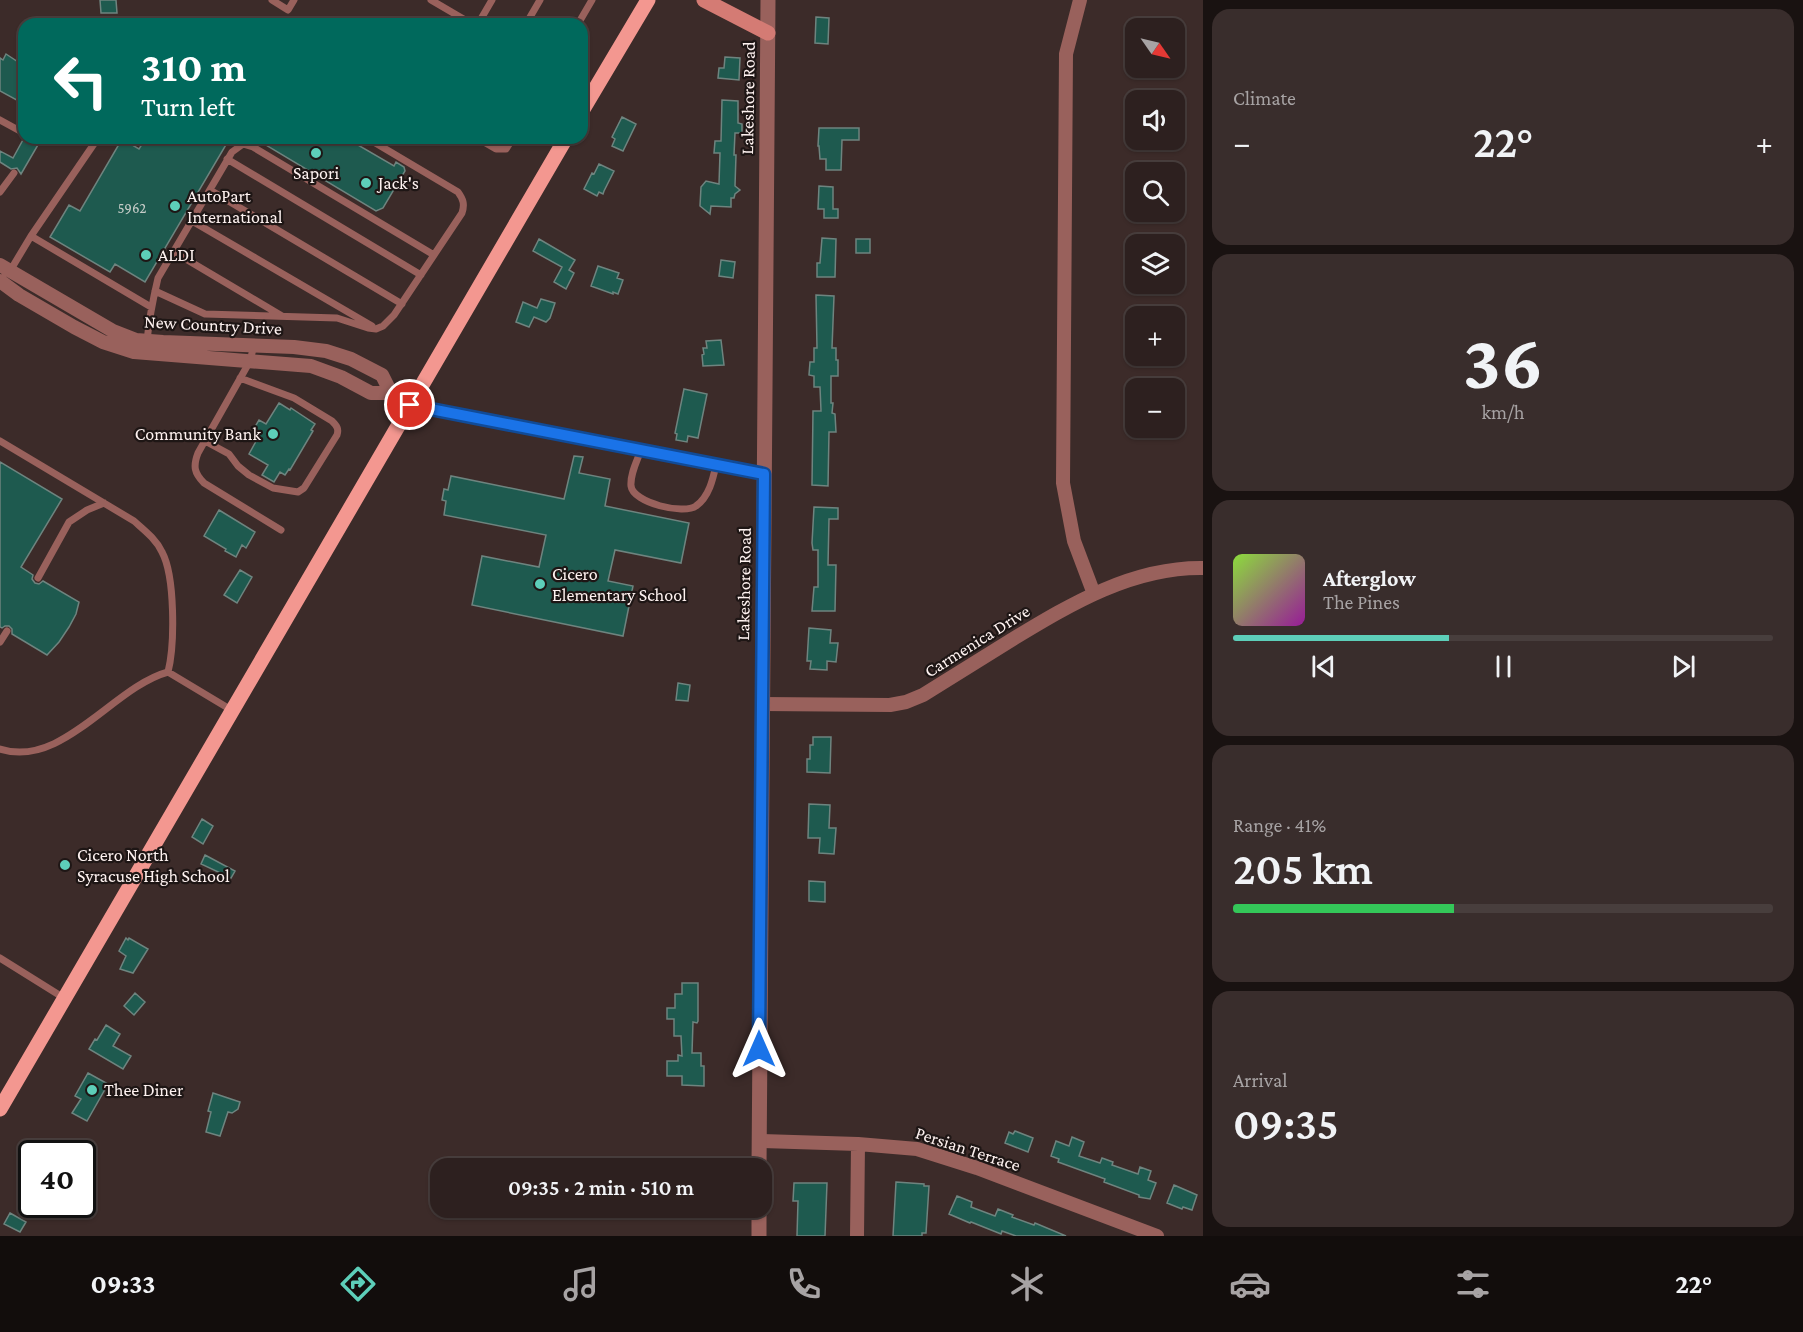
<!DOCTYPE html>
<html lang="en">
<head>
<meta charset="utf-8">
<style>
  body { margin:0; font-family:"Crimson Pro",serif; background:#392d2c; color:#f1f3f6; height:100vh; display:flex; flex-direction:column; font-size:22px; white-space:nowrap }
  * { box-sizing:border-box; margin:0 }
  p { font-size:20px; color:#a7a3a4 }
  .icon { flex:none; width:33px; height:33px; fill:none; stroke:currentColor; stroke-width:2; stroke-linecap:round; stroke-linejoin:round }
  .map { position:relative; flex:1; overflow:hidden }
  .side { display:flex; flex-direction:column; gap:9px; padding:9px; background:#191211; width:600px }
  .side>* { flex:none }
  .banner { position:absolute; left:18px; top:18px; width:570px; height:126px; border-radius:18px; box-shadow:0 2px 4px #0004,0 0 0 2px #483e3d; background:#00695c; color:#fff; overflow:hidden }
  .needle { width:39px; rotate:124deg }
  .fabs { position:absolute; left:1125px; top:18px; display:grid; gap:12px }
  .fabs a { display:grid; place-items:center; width:60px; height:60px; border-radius:12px; background:#2d201f; box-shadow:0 2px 4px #0004,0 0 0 2px #483e3d; font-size:30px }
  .speed { position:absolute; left:18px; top:1140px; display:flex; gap:12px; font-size:30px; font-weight:700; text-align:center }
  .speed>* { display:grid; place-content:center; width:78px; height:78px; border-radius:50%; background:#2d201f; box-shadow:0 2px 4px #0004,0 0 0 2px #483e3d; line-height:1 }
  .speed .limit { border:3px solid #111; border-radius:9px; background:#fff; color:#111 }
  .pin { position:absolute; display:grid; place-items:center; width:51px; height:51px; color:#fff; margin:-26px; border:3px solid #fff; border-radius:50%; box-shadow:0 2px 6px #0007 }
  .me { position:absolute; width:66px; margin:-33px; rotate:0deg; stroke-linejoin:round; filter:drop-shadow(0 0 4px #0008) }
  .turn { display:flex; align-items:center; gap:21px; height:126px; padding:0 24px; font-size:27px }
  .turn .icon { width:78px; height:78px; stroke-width:2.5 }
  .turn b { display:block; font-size:42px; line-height:51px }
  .big { font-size:45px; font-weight:600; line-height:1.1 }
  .side .card { flex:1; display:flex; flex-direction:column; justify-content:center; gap:9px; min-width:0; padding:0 21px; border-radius:18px; background:#392d2c }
  .side .dial { align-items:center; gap:0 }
  .dial b { font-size:78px; line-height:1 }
  .song { display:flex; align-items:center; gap:18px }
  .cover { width:72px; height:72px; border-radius:9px; background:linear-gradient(135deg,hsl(90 70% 55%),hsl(300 70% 35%)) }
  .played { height:6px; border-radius:3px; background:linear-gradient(90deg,#5dceb9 40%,#483e3d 40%) }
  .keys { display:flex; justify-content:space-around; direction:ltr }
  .heat { display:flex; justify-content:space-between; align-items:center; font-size:33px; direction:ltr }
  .charge { height:9px; border-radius:4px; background:linear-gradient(90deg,#34c759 41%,#483e3d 0) }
  .trip { position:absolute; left:430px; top:1158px; width:342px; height:60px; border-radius:18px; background:#2d201f; box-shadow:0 2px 4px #0004,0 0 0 2px #483e3d; font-weight:600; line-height:60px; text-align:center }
  .tabs { display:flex; height:96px; justify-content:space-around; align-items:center; background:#120d0c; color:#a7a3a4 }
  .tabs .icon { width:42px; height:42px }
  .tabs .active { color:#5dceb9 }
  .tabs b { font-size:27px; color:#f1f3f6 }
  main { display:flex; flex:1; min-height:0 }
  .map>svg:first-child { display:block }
  .building { fill:#1e5a4f; stroke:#6e847f; stroke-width:1.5 }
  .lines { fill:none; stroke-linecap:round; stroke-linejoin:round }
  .service { stroke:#99615c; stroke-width:7 }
  .minor { stroke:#99615c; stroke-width:14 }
  .tertiary { stroke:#99615c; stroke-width:15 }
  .secondary { stroke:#d47b74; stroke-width:15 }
  .primary { stroke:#f39790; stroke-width:15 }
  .route-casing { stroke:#114b97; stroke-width:15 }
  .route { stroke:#1a73e8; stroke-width:10 }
  .poi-dot { fill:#5dceb9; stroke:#1e1615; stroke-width:2 }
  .labels { text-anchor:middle; stroke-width:4.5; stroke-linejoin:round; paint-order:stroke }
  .number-label { font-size:15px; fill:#c6ccc8 }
  .street-label { font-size:18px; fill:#fef2f0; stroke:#1e1615 }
  .poi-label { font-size:18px; fill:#fef2f0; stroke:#1e1615; text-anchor:start }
</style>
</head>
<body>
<main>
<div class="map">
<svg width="1203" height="1236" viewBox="0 0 1203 1236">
  <rect width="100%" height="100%" fill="#3c2b29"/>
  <path class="building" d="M100 0H116L117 13H101Z
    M816 17 829 18 828 44 815 43Z
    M6 54 24 66V104L0 91V58L3 60Z
    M725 57 740 58 739 80 718 78 719 68H724Z
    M722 100 738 101V123L742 124V133H735L734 155H736L735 186 740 190 735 194 734 198H731V207L711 206 710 214 700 206 701 187 706 181 719 184 720 153H714L715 141H721Z
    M622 117 636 124 623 151 612 146 615 139 612 137Z
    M819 128H859V140H842L841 170H826V159H820L819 146H818Z
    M24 138H42L21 174 17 168 11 169 0 162V151L13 158Z
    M146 138H230L145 282 115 264 110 272 50 237 69 205 80 211 122 139 139 149Z
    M254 138H346L394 166 396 162 404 167 405 171 383 208 376 211Z
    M599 164 614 171 604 191 603 194 599 192 597 196 584 189 592 173 594 174Z
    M819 186 833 187V209H838V218H824V209H818Z
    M822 238 836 239 835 277H817V263H820Z
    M539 239 575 260 569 270 574 273 566 289 554 282 562 267 533 251Z
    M856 239H870V253H856Z
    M721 260 735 262 733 278 719 276Z
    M598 266 619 273 617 278 623 280 618 294 613 292V294L591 286Z
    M816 295 834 296 832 348H836V360H838V376H831V403H833L832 413 835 414 836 432H829L828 486 812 485 813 411H821L820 387H814V376L809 375 810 362H814V348H817Z
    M541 299 555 303 550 318 546 322 534 317 529 327 516 322 523 302 537 308Z
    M721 340 724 365 703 366 702 355 704 354 703 348H707L706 341Z
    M684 389 707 394 698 438 688 436 687 442 676 440 677 434 675 433Z
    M279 403 290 410 291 408 315 424 311 430 313 431 290 470 289 469 285 475 280 472 274 482 262 475 268 465 249 454 260 434 253 430 259 420 266 424Z
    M574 456 583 457 579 473 610 479 605 506 689 523 681 563 615 550 608 581 633 586 623 636 472 605 482 556 539 567 546 535 444 515 446 501 442 500 444 489 448 490 451 476 564 499Z
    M0 462 62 499 21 567 33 575 32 579 35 583 39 584 43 581 79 602 76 614 69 627 59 642 47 655 12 634V629L9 626H5L2 628 0 627Z
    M814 507 838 508V519H829L828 565H836L835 611H812L814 587H818V550H813L812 543Z
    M219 510 255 532 246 548 242 545 236 557 225 551 226 549 204 536Z
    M240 570 252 577 237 603 224 595Z
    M809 628 831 630 830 643H838L836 662 827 661V670L810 669 811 661H807Z
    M678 683 690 685 688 701 676 700Z
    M813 737H831L830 773 807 772V759H810V745H813Z
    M809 804 830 805 829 828H836L834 854 819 853 820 838H808Z
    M202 819 213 826 203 844 192 837Z
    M205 855 235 871 231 878 201 864Z
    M809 881 825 882V902L809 901Z
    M126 938 128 940 129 938 148 949 133 973 120 969 126 956 119 951Z
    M682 983H698V1021L697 1023 693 1022 692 1053H701V1066H704V1086L682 1085V1076H667V1061H678V1055L682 1056 681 1036H674V1019H667V1008H675V994H682Z
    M135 993 145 1002 134 1015 124 1006Z
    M106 1025 120 1034 113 1046 131 1056 123 1069 89 1049 95 1039 97 1040Z
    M88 1073 108 1084 87 1121 72 1113 81 1099 75 1096Z
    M213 1093 240 1102 238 1109 232 1113 228 1112 220 1136 206 1132 211 1112 208 1111Z
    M1015 1131 1033 1138 1028 1152 1005 1143 1009 1132 1013 1134Z
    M1072 1137 1084 1142 1079 1156 1100 1163 1102 1158 1113 1162 1112 1165 1138 1174 1140 1167 1151 1171 1148 1180 1156 1183 1150 1199 1139 1197V1195L1104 1182 1105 1179 1058 1162 1059 1159 1051 1156 1056 1141 1069 1146Z
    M896 1182 924 1184V1186H929L926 1233H922V1236H893Z
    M794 1183H827L825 1236H797L798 1201H793Z
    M1174 1185 1197 1195 1192 1210 1183 1207 1182 1209 1167 1203Z
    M957 1196 972 1202 971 1207 995 1216 998 1209 1013 1215 1012 1217 1034 1225 1035 1223 1066 1236H1016L1002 1231 1001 1234 971 1222 970 1223 949 1214Z
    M10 1213 26 1222 20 1232 4 1224Z"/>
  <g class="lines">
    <path class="service" d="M272 0 288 10 294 0
      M431 0 472 24
      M478 24 492 0
      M526 24 540 0
      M578 24 592 0
      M0 120 20 131
      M367 138 458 192C463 199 465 204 462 213L434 255
      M477 138 496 149H506L513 138
      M227 159 421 275
      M210 190 402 304
      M0 192 14 173
      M192 221 372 326
      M31 236 98 138
      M174 252 282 316
      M10 271 31 236 151 307
      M147 341C149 320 153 299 158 278L232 152 243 144 253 147 434 255 394 315 383 326 376 329 368 328 337 318 205 314 155 291
      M254 345 250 361 198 453C193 466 194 473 204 483L281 530
      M410 405 764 474
      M0 441 134 521C144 530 156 539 162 552 175 576 175 644 168 672L233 711
      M205 441 229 454 238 466 249 475 273 488 298 492 304 488 337 435C339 429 337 426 332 421L294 398 240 378
      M641 450C637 461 630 474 631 486 633 503 684 515 696 506 709 497 713 479 716 465
      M38 578 69 522 87 510 104 503
      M0 642 7 631
      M0 749C62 769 113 687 168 672
      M0 958 64 998"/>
    <path class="minor" d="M1080 0 1066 54 1063 483 1074 541 1094 594
      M0 265 113 331 136 340 163 342 294 347 326 351 351 359 382 375 391 393 410 405
      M0 281 19 295 74 327 103 342 134 352 311 366 341 377 371 393H391
      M762 704 890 705 906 702 923 695C953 676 983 658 1013 639 1071 604 1132 567 1203 568
      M759 1141 858 1144 917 1149 977 1168 1157 1236
      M857 1236 858 1144"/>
    <path class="tertiary" d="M759 1168 768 0
      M759 1208V1236"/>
    <path class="secondary" d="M704 0 768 33"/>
    <path class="primary" d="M582 111 648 0
      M0 1109 566 138"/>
  </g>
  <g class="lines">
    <defs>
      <path id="route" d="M410 405 764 474 759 1049"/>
    </defs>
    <use href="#route" class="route-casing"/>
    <use href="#route" class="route"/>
  </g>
  <g class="poi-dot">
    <circle cx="316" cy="153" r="6"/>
    <circle cx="366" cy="183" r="6"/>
    <circle cx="175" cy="206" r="6"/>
    <circle cx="146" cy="255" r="6"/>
    <circle cx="273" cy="434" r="6"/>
    <circle cx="540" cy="584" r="6"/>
    <circle cx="65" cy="865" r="6"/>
    <circle cx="92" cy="1090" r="6"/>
  </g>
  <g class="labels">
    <g class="number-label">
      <text x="132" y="213">5962</text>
    </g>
    <g class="street-label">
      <text transform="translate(748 98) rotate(-89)" y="6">Lakeshore Road</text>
      <text transform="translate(213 325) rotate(3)" y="6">New Country Drive</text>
      <text transform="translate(744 584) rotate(-89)" y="6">Lakeshore Road</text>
      <text transform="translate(977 641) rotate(-32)" y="6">Carmenica Drive</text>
      <text transform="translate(968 1149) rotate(18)" y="6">Persian Terrace</text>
    </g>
    <g class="poi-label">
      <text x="316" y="179" text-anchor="middle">Sapori</text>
      <text x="378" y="189">Jack's</text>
      <text x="187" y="202">AutoPart<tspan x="187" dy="21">International</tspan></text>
      <text x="158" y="261">ALDI</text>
      <text x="261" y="440" text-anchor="end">Community Bank</text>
      <text x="552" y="580">Cicero<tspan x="552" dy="21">Elementary School</tspan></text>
      <text x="77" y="861">Cicero North<tspan x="77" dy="21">Syracuse High School</tspan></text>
      <text x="104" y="1096">Thee Diner</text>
    </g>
  </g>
</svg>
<div class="fabs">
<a><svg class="needle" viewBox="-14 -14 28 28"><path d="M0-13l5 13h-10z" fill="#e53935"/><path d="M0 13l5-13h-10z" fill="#a7a3a4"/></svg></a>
<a><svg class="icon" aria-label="sound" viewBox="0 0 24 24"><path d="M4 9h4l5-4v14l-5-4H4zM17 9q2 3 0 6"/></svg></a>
<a><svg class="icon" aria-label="search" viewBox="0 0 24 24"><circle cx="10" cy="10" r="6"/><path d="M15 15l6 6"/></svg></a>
<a><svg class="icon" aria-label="layers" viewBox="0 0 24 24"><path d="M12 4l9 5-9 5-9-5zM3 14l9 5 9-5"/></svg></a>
<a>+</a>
<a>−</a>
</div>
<div class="speed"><div class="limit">40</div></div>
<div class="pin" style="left:410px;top:405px;background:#d93025"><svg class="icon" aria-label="arrive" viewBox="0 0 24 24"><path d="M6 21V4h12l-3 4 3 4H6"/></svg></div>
<svg class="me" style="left:759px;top:1049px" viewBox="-20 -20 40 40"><path d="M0-17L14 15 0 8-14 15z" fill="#1a73e8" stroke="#fff" stroke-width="4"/></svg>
<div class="trip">09:35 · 2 min · 510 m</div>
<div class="banner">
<div class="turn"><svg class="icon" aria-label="left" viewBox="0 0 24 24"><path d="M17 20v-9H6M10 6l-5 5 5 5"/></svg><div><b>310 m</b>Turn left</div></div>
</div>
</div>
<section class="side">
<div class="card"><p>Climate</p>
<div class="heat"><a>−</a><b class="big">22°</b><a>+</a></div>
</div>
<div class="card dial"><b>36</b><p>km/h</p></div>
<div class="card">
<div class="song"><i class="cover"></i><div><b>Afterglow</b><p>The Pines</p></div></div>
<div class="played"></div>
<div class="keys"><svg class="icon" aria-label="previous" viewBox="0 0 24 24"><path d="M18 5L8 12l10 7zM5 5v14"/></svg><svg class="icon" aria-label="pause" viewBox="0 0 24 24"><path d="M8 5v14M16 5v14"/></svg><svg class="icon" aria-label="next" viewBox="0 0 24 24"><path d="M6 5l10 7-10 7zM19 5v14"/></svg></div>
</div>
<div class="card"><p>Range · 41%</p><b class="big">205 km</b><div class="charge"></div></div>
<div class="card"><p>Arrival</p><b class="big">09:35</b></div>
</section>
</main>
<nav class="tabs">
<b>09:33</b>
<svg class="icon active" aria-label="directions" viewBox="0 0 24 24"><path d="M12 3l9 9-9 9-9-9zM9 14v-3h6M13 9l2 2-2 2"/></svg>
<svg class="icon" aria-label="music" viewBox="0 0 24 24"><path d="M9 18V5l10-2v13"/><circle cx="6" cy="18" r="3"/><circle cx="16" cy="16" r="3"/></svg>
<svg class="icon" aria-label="phone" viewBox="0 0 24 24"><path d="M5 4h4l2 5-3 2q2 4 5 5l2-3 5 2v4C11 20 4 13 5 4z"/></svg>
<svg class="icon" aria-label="climate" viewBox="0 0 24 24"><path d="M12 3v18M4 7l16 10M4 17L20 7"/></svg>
<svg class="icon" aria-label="car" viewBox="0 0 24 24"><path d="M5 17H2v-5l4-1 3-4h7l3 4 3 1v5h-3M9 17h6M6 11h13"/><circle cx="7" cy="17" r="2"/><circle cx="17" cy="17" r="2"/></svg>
<svg class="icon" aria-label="filters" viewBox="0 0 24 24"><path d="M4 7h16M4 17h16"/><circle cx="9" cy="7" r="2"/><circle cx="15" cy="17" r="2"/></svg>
<b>22°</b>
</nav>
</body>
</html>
